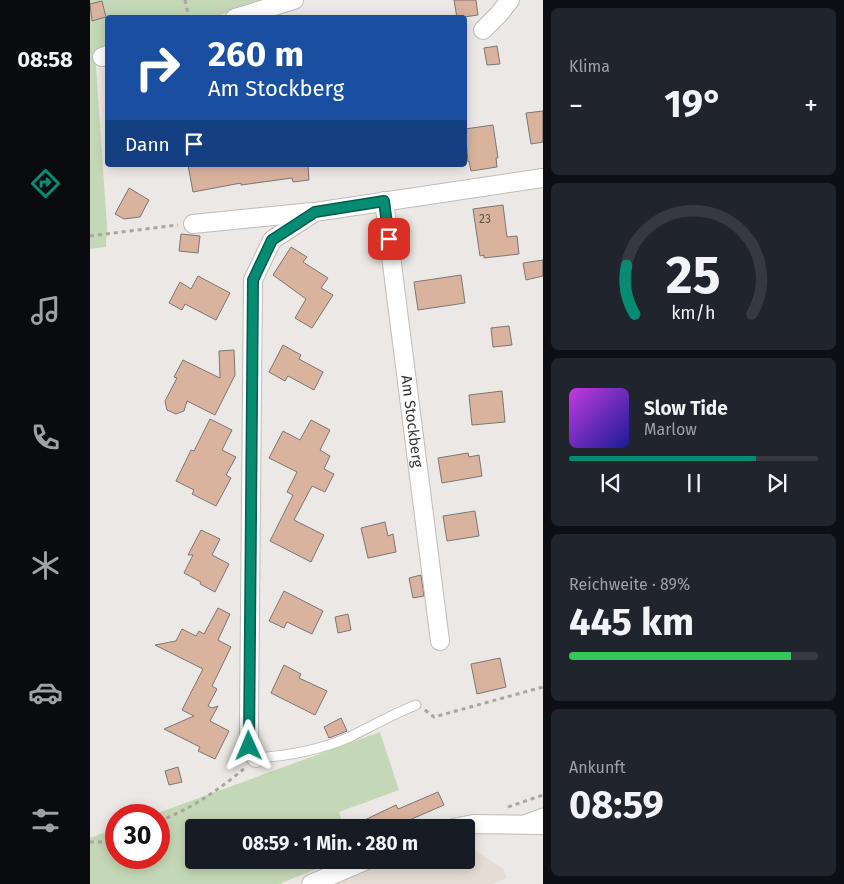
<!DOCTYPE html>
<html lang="de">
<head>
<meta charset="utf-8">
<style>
  body { margin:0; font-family:"Fira Sans",sans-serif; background:#20242c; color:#f1f3f6; height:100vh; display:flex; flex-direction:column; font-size:19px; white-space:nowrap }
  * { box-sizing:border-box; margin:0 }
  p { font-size:16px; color:#9ea1a6 }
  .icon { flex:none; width:28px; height:28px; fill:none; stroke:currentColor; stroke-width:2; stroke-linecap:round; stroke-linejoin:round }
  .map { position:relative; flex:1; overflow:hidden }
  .side { display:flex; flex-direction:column; gap:8px; padding:8px; background:#0d0f14; width:301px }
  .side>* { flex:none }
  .guide { position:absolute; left:15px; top:15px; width:362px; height:152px; border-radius:5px; box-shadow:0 2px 12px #0003; background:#1a4fa0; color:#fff; overflow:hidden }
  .speed { position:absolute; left:15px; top:804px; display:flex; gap:10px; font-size:25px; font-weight:700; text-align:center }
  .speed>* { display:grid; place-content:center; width:65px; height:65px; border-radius:50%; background:#171b24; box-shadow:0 2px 12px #0003; line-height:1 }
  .speed .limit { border:8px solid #d22; background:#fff; color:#111 }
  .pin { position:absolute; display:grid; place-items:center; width:42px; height:42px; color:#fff; margin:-21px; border-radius:10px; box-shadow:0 2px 8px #0006 }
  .me { position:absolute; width:55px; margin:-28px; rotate:359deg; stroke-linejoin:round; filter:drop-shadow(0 0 4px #0008) }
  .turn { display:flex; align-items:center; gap:18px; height:105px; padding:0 20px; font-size:22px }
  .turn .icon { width:65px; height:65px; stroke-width:2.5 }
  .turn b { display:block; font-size:35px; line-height:42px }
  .then { display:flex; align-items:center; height:48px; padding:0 20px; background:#0003; gap:10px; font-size:19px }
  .big { font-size:38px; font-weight:700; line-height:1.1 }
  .side .card { flex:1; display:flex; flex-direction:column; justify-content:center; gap:8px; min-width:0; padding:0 18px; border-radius:8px; background:#20242c }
  .side .dial { align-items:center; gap:0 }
  .dial svg { height:130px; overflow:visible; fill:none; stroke:#363941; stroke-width:7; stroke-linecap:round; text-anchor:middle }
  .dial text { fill:#f1f3f6; stroke:none }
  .song { display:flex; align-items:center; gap:15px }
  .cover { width:60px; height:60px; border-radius:8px; background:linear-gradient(135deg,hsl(290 70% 55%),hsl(240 70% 35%)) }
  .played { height:5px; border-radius:2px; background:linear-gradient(90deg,#058c73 75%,#363941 75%) }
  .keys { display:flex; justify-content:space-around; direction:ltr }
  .heat { display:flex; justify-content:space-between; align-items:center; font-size:28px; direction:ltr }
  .charge { height:8px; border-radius:4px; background:linear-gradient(90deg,#34c759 89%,#363941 0) }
  .trip { position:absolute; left:95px; top:819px; width:290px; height:50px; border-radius:5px; background:#171b24; box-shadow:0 2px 12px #0003; font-weight:700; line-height:50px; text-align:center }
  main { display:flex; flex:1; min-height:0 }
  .tabs { display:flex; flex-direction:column; width:90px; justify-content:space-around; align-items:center; background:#090b0e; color:#9ea1a6 }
  .tabs .icon { width:35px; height:35px }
  .tabs .on { color:#058c73 }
  .tabs b { font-size:22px; color:#f1f3f6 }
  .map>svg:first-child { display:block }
  .built { fill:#e6dcd4 }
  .green { fill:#c5d8b6 }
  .building { fill:#dab39f; stroke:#7b7674 }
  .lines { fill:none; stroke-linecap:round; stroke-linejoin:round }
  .service-casing { stroke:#c0bcb9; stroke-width:11 }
  .minor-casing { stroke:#c0bcb9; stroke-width:20 }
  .path { stroke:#a8a5a2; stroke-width:3; stroke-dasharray:4 4; stroke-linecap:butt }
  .service { stroke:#fff; stroke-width:9 }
  .minor { stroke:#fff; stroke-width:18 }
  .route-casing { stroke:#035b4b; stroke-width:12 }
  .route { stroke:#058c73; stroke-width:9 }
  .labels { text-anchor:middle; stroke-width:4.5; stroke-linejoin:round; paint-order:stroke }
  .number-label { font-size:12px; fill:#60544f }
  .street-label { font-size:15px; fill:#373534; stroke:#ece8e5 }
</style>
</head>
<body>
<main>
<nav class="tabs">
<b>08:58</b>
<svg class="icon on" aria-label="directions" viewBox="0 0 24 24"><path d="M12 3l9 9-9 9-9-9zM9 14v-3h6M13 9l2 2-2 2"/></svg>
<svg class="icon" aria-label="music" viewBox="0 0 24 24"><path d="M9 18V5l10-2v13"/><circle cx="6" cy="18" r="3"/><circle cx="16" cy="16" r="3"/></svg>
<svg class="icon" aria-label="phone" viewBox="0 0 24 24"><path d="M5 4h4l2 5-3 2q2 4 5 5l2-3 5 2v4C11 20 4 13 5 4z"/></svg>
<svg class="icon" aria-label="climate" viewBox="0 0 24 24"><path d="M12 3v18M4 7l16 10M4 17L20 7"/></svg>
<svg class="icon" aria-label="car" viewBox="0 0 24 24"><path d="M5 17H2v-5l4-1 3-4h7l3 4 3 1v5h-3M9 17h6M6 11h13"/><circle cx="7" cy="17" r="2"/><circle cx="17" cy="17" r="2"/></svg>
<svg class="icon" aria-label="filters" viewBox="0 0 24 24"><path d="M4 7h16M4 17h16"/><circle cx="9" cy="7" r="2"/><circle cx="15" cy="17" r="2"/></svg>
</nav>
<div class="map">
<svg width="453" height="884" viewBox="0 0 453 884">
  <rect width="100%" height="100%" fill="#ece8e5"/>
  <path class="built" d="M376 844 413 869 417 878 402 884H244L297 860H376Z"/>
  <path class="green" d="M0 0H182L122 17 18 18 17 48 5 52 17 226 16 247 0 249Z
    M290 732 309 790 249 812 254 827 104 828V860H249L189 884H0V838L26 828V858H69V815H62Z"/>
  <path class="building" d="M364 0H386L388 15 367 18Z
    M12 1 16 17 2 21 0 4Z
    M407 46 410 64 397 65 394 48Z
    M453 111V142L441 144 436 113Z
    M403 125 408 158H406L407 167 381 171 379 161 378 162 375 129Z
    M98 165H218L219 180 203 182 202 178 151 185V183L103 192Z
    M39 188 59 200 50 217 34 219 25 214Z
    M413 205 417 237 427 236 429 254 394 258V255L390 256 383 209Z
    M91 234 110 236 108 253 89 251Z
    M201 247 217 257 213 262 238 278 231 288 243 295 222 328 205 318 216 299 183 275Z
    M453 260V276L436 280 433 263Z
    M371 275 375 303 328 310 324 282Z
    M108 276 140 293 126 320 95 304 92 310 79 303 90 282 101 289Z
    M419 326 422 345 403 347 401 328Z
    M193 345 211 355 209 359 233 372 224 390 198 376 195 381 179 372Z
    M144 350 145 375 125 415 97 401 94 411 86 414 77 410 75 401 87 378 84 377 93 360 130 378 129 351Z
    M412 391 415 422 382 425 379 395Z
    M120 419 142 430 132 450 146 457 136 475 141 478 126 506 102 494 104 490 86 481 101 450 104 451Z
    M221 420 240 430 230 450 240 456 234 469 244 474 235 492 222 486 204 520 234 535 221 562 180 541 203 495 197 492 207 472 179 458 193 431 210 440Z
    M378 453 379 457 389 455 392 476 352 483 348 458Z
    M385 511 389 536 357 541 353 516Z
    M295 522 298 536 303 534 306 552 278 558 271 528Z
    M111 530 130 539 122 555 139 564 125 592 110 584 111 582 94 573 103 555H98Z
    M331 575 334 596 323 598 319 578Z
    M194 591 233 611 222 634 197 622 194 628 179 621Z
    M128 608 140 614 128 640 141 647 122 686 127 689 118 706 122 708 128 706 120 721 139 731 125 759 108 751 110 747 74 729 104 716 92 710 113 669 65 645 86 641 92 629 106 636 109 631 114 634Z
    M258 614 261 630 248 633 245 617Z
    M410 658 416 687 387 694 381 664Z
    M194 665 211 674 209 678 237 691 225 715 181 693Z
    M251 718 257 731 239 738 234 727Z
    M88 767 92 782 79 785 75 771Z
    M348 792 354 805 301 828H258L306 805 308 809Z"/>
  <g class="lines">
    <defs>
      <path id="service" d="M166 758C198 756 230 750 260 737 282 726 303 714 326 705
        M434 820 453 813"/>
      <g id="minor">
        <path d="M145 18 204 0"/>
        <path d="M393 30 409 14 420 0"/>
        <path d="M12 57 18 55"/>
        <path id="s1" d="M294 201 350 641"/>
        <path d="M103 224 222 212"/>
        <path d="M166 758 159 745V720L163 280 182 240 225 212 453 178"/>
        <path d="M363 828 383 824 453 825"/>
        <path d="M221 884 277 860"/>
      </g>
    </defs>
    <use href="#service" class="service-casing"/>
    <use href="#minor" class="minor-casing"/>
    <path class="path" d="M95 0 99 18
      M0 236 88 225
      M335 710 344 717 453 687
      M418 807 453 795
      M69 821C99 810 130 789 155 768
      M0 842H14L26 838"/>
    <use href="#service" class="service"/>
    <use href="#minor" class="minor"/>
  </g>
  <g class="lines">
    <defs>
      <path id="route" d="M159 746 163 280 182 240 225 212 294 201 299 239"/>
    </defs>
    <use href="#route" class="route-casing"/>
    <use href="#route" class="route"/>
  </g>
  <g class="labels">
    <g class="number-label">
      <text x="395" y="223">23</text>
    </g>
    <g class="street-label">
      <text dy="5" stroke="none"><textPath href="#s1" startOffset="222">Am Stockberg</textPath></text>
    </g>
  </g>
</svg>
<div class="speed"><div class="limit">30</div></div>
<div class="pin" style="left:299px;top:239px;background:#d93025"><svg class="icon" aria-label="arrive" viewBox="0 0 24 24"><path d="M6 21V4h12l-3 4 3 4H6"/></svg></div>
<svg class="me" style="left:159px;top:746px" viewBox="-20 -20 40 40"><path d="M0-17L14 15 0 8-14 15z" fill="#058c73" stroke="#fff" stroke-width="4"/></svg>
<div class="trip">08:59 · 1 Min. · 280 m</div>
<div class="guide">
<div class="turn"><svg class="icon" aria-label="right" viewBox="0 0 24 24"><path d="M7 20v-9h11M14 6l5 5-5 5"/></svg><div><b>260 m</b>Am Stockberg</div></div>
<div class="then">Dann<svg class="icon" aria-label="arrive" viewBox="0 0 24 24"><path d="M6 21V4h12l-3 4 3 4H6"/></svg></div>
</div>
</div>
<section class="side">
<div class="card"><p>Klima</p>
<div class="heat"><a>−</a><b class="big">19°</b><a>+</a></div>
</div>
<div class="card dial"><svg viewBox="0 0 100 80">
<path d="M14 69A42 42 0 1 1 86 69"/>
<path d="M14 69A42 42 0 0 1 9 39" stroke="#058c73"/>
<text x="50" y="56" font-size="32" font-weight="700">25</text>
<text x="50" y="72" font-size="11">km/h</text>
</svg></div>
<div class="card">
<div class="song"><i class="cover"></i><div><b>Slow Tide</b><p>Marlow</p></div></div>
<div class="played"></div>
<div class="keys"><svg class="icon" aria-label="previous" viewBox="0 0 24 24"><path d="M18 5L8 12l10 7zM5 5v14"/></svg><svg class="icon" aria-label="pause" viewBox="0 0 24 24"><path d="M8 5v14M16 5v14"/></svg><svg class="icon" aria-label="next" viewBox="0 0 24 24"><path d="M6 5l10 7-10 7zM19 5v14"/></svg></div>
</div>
<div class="card"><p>Reichweite · 89%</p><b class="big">445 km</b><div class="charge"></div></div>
<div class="card"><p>Ankunft</p><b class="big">08:59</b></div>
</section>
</main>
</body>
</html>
